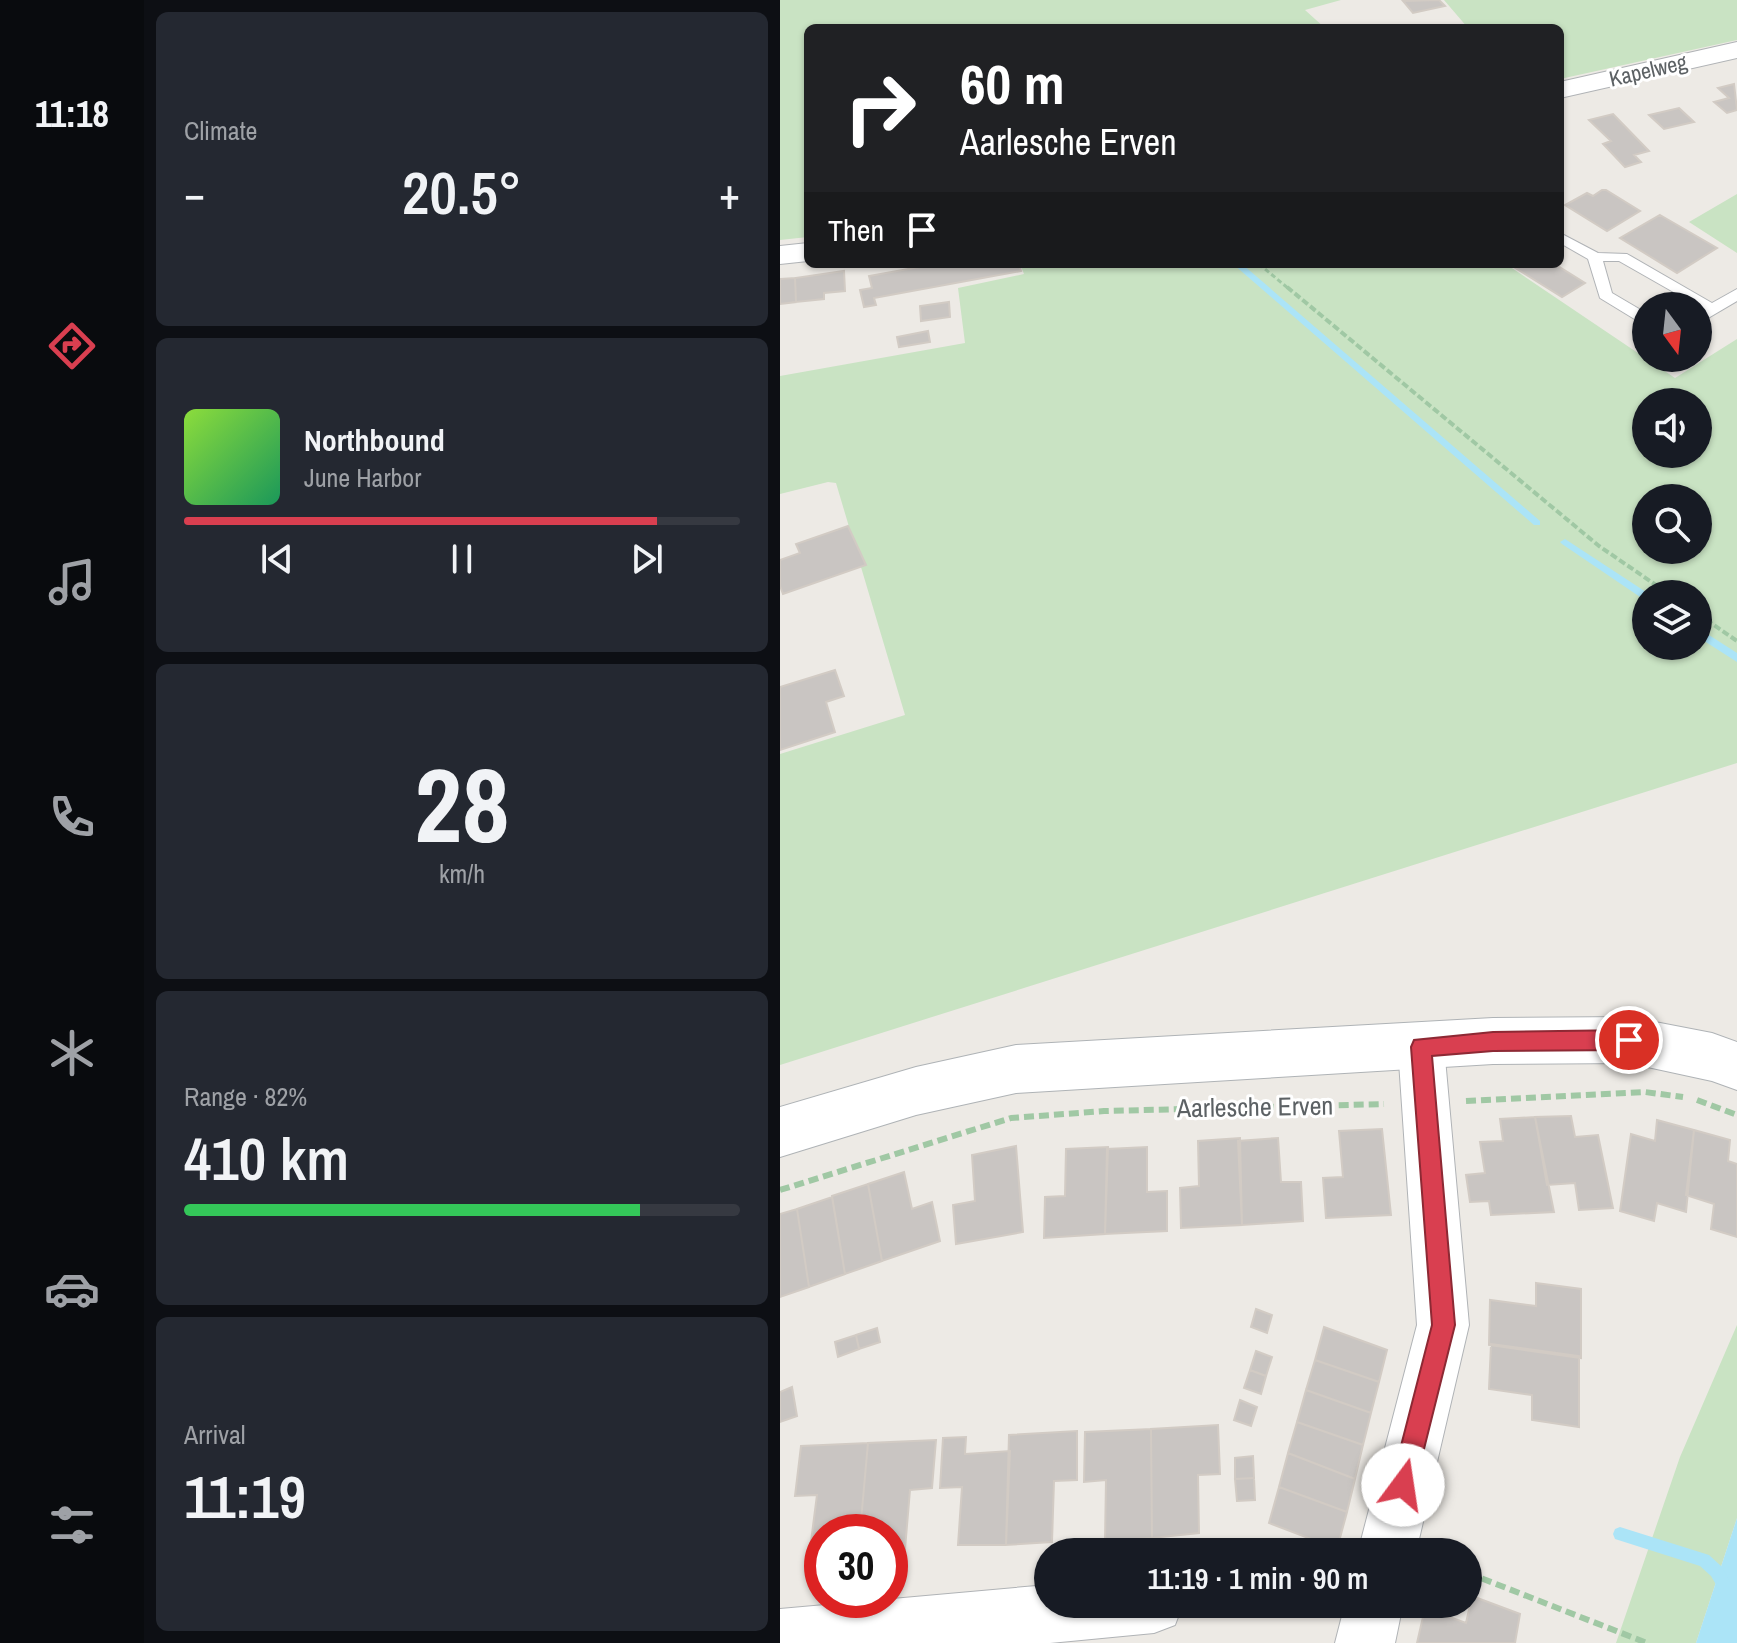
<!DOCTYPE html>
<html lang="en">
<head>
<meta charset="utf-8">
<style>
  body { margin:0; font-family:"Archivo Narrow",sans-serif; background:#242831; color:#f1f3f6; height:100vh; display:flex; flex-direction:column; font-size:30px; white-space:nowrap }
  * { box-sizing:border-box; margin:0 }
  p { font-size:26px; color:#9ea1a6 }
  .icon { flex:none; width:44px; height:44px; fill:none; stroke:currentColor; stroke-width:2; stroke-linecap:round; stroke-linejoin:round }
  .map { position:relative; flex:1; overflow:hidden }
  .details { display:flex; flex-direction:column; gap:12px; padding:12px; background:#0d0f14; width:636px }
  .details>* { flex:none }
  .hud { position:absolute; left:24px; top:24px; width:760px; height:244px; border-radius:12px; box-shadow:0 2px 6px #0004; background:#202124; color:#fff; overflow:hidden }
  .needle { width:52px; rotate:165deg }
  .fabs { position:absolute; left:852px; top:292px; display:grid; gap:16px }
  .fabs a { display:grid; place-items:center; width:80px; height:80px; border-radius:50%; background:#171b24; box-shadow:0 2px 6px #0004; font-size:40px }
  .speed { position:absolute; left:24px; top:1514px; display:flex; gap:16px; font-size:40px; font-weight:700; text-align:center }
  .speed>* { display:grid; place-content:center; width:104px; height:104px; border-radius:50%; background:#171b24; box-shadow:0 2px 6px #0004; line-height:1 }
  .speed .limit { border:12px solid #d22; background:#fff; color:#111 }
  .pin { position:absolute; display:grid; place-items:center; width:68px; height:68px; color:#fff; margin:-34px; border:4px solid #fff; border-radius:50%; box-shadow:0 2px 8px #0007 }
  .me { position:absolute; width:88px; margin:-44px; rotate:14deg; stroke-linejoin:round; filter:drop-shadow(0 0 6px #0008) }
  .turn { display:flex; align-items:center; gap:28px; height:168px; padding:0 24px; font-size:36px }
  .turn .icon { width:104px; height:104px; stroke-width:2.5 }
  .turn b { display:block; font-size:56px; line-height:68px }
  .then { display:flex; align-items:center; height:76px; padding:0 24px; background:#0003; gap:16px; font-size:30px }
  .big { font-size:60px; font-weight:600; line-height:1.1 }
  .details .widget { flex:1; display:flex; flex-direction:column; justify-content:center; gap:12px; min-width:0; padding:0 28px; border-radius:12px; background:#242831 }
  .details .dial { align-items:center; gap:0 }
  .dial b { font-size:104px; line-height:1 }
  .song { display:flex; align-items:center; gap:24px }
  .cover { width:96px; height:96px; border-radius:12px; background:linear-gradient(135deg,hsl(90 70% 55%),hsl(150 70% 35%)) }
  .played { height:8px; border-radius:4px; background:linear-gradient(90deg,#d93f50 85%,#363941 85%) }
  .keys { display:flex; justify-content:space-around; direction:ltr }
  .heat { display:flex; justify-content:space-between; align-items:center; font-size:44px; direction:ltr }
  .charge { height:12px; border-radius:6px; background:linear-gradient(90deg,#34c759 82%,#363941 0) }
  .trip { position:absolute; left:254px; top:1538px; width:448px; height:80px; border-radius:40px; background:#171b24; box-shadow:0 2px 6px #0004; font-weight:600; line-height:80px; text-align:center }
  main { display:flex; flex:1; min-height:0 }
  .tab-bar { display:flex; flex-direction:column; width:144px; justify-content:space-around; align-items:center; background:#090b0e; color:#9ea1a6 }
  .tab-bar .icon { width:56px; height:56px }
  .tab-bar .active { color:#d93f50 }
  .tab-bar b { font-size:36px; color:#f1f3f6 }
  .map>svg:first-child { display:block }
  .green { fill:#c9e3c3; fill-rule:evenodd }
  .water { fill:#abe4f7 }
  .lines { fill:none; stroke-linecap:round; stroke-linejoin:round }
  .stream { fill:#abe4f7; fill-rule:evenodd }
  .building { fill:#c9c5c2; stroke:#d2cbc4; stroke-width:2 }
  .lane-casing { stroke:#b0b3b6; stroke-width:2 }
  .street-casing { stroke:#b0b3b6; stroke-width:2 }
  .secondary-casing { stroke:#afb3b6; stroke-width:2 }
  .path-far2 { stroke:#a0c8a4; stroke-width:3; stroke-dasharray:5 3; stroke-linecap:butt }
  .path-far1 { stroke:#a0c8a4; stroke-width:4; stroke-dasharray:7 3; stroke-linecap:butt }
  .path { stroke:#a0c8a4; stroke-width:6; stroke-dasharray:10 5; stroke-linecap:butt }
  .lane { fill:#fff; fill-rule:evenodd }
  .street { fill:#fff; fill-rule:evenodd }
  .secondary { fill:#fff; fill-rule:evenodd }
  .route { fill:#d93f50; stroke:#8d2934; stroke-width:2 }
  .labels { text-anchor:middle; stroke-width:6; stroke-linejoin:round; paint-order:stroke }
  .far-street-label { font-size:22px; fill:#5c6164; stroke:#fff }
  .street-label { font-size:26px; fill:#5c6164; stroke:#fff }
</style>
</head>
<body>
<main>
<nav class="tab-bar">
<b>11:18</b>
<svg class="icon active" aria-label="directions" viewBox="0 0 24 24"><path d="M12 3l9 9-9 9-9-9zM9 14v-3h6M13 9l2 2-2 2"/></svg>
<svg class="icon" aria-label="music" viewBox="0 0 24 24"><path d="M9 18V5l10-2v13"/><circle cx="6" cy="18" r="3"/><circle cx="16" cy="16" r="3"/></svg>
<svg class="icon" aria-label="phone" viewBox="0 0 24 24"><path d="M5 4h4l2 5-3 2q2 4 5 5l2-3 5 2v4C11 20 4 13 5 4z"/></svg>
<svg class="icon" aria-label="climate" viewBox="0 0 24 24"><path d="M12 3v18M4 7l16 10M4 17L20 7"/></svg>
<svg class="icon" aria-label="car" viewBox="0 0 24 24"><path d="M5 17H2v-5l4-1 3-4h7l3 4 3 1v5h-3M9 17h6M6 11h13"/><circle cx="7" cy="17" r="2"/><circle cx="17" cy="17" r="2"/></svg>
<svg class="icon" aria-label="filters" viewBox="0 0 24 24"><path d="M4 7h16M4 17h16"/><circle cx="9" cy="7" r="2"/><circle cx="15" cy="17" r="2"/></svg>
</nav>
<section class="details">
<div class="widget"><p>Climate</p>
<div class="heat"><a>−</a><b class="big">20.5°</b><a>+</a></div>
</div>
<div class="widget">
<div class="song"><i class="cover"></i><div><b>Northbound</b><p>June Harbor</p></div></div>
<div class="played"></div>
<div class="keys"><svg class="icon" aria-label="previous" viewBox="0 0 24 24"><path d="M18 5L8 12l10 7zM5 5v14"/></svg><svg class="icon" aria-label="pause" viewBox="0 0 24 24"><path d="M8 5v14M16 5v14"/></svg><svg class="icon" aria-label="next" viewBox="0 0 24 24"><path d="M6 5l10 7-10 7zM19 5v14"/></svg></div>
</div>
<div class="widget dial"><b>28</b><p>km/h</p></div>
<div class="widget"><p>Range · 82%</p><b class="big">410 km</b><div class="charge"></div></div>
<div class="widget"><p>Arrival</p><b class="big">11:19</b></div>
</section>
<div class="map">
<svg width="957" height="1643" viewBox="0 0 957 1643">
  <rect width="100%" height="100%" fill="#edeae5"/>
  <path class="green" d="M0 0H561L525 10 545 28H28V237L0 240Z
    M664 0H957V40L780 79V28H688Z
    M957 194V253L909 222Z
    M240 264H726L895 378 957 339V763L0 1065V754L125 715 56 483 48 482 0 494V376L185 343 178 288 244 274ZM866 402H918V454H866ZM866 498H918V550H866ZM866 594H918V646H866Z
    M957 1325V1518L916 1643H836L900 1457Z"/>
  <path class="water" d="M957 1518V1643H916Z"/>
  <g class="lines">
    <path class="stream" d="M453 264H462L760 521V525H754Z
      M785 539 869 594H866V601L782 544 780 542Z
      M918 628 957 653V662L918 637Z
      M840 1527 929 1555 941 1566 954 1588 951 1593 946 1596 941 1593 931 1576 920 1566 835 1539 833 1534 835 1529Z"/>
  </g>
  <path class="building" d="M659 0 665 6 633 13 623 1Z
    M954 84 957 110 947 113 934 102 949 98 938 88Z
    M899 108 914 122 884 129 869 115Z
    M833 114 869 151 854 155 861 162 845 167 823 144 831 141 809 120Z
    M822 190H826L860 211 827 231 785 205 807 193 813 196Z
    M880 215 937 248 897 273 840 238Z
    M156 264H239L241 271 94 298 96 305 84 307 80 290 92 288 89 276Z
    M729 264H780L778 266 805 283 782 297Z
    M64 271 65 291 44 293V299L16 302 15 278Z
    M15 278 16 302 0 304V279Z
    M169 302 170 317 141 321 140 306Z
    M148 331 150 342 119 347 117 337Z
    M68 526 86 565 3 594 0 586V560L20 553 16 544Z
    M55 670 64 696 46 702 55 732 0 750V687Z
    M791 1116 795 1137 818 1135 833 1208 799 1210 795 1183 767 1185 755 1117Z
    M755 1117 774 1212 711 1215 709 1201 690 1202 686 1175 705 1173 700 1142 723 1141 720 1119Z
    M877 1120 914 1130 906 1212 877 1203 874 1221 840 1211 851 1134 875 1141Z
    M602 1129 611 1215 546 1218 543 1178 563 1177 559 1131Z
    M914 1130 950 1140 948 1161 957 1164V1237L931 1229 934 1204 906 1195Z
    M460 1138 462 1225 401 1228 400 1188 419 1186 418 1141Z
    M498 1138 501 1182H521L523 1221 462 1225 458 1141Z
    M236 1146 243 1232 176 1244 173 1205 195 1201 192 1155Z
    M328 1147 325 1234 264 1238 265 1197 285 1196 286 1149Z
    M367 1147V1192L387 1191V1231L325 1234 327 1149Z
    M124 1172 132 1209 152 1202 160 1241 102 1261 88 1184Z
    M88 1184 102 1261 65 1274 52 1196Z
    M52 1197 65 1274 29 1287 17 1209Z
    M17 1209 29 1287 0 1297V1214Z
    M756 1283 801 1289V1358L709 1345 710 1300 756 1306Z
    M476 1309 492 1315 487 1333 471 1327Z
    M544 1327 607 1350 599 1382 535 1360Z
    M97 1328 100 1342 79 1349 76 1335Z
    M76 1335 79 1349 58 1357 55 1342Z
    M711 1344 799 1356V1427L752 1420V1395L709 1389Z
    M476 1351 492 1357 486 1376 470 1370Z
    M535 1360 599 1382 591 1413 526 1390Z
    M470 1370 486 1376 481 1394 464 1388Z
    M12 1387 17 1416 0 1422V1392Z
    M526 1390 591 1413 583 1445 517 1422Z
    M460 1400 477 1407 471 1426 454 1420Z
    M517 1422 583 1445 575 1479 508 1453Z
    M438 1425 440 1474 418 1475 419 1533 372 1538 371 1429Z
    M371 1429 372 1538 325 1541 326 1480 304 1482 305 1432Z
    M297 1431V1480L274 1481 272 1542 226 1545 229 1435Z
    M186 1437 185 1454 230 1451 226 1545H178L182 1487 160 1488 163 1438Z
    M156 1440 152 1488 130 1490 125 1549 110 1550V1532H80L88 1443Z
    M88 1443 80 1532H42V1556L29 1557 37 1495 15 1496 21 1446Z
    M508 1453 575 1479 567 1512 499 1487Z
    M473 1456 474 1478 455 1479V1458Z
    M474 1478 475 1500 457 1501 455 1479Z
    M499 1487 567 1512 557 1549 489 1523Z
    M692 1596 740 1614 735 1643H637L645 1608 686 1623Z"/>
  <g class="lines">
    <defs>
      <path id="lane" d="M780 233 818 253 847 254 932 303 957 289V301L918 324V312L921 310 918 306 839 261H823L832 293 866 313V325L861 323 820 298 808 259 780 243Z"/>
      <path id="street" d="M957 42V58L780 98V82Z
        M28 243V261L0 264V246Z
        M641 1025 658 1031 664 1047 689 1325 636 1552H578L637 1325 618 1047 624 1031Z
        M268 1585V1604H403L395 1625 374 1633 270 1643H0V1609Z
        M565 1604H623L615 1643H555Z"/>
      <path id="secondary" d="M849 1017 932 1033 957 1042V1090L932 1081 849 1063 713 1064 236 1093 136 1115 0 1157V1107L136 1067 236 1045 713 1018Z"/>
    </defs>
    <use href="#lane" class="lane-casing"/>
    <use href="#street" class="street-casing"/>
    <use href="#secondary" class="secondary-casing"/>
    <path class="path-far2" d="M479 264 509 289"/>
    <path class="path-far1" d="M507 287 819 546 889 594
      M918 614 957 641"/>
    <path class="path" d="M917 1100 957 1115
      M686 1101 865 1092 903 1097
      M0 1190 231 1118 324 1111 604 1104
      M688 1573 867 1643"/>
    <use href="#lane" class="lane"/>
    <use href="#street" class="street"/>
    <use href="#secondary" class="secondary"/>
  </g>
  <path class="route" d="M849 1030 856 1033 859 1040 856 1047 849 1050 713 1051 652 1056 675 1325 635 1485 632 1494 623 1498 615 1494 611 1485 652 1325 631 1047 634 1040 713 1032Z"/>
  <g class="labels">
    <g class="far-street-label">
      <text transform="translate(868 70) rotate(-13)" y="8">Kapelweg</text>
    </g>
    <g class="street-label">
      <text transform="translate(475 1107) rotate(-1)" y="9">Aarlesche Erven</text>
    </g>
  </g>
</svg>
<div class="fabs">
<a><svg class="needle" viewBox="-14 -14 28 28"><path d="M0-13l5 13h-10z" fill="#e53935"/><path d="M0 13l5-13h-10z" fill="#9ea1a6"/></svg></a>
<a><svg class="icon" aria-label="sound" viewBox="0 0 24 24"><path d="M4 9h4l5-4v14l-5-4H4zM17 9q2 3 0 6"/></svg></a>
<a><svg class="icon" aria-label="search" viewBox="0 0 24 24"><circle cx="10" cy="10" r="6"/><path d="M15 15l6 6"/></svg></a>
<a><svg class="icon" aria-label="layers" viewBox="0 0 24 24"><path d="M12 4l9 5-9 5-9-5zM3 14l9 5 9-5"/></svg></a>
</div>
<div class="speed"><div class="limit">30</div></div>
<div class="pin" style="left:849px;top:1040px;background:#d93025"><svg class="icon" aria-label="arrive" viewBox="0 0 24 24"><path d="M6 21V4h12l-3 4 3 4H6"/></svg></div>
<svg class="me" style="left:623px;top:1485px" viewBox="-20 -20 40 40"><circle r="19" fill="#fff"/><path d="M0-13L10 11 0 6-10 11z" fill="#d93f50"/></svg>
<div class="trip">11:19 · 1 min · 90 m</div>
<div class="hud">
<div class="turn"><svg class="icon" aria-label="right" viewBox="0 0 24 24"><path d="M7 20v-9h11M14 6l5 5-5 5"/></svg><div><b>60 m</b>Aarlesche Erven</div></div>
<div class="then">Then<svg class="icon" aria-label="arrive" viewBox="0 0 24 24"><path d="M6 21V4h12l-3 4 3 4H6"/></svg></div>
</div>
</div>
</main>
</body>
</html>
